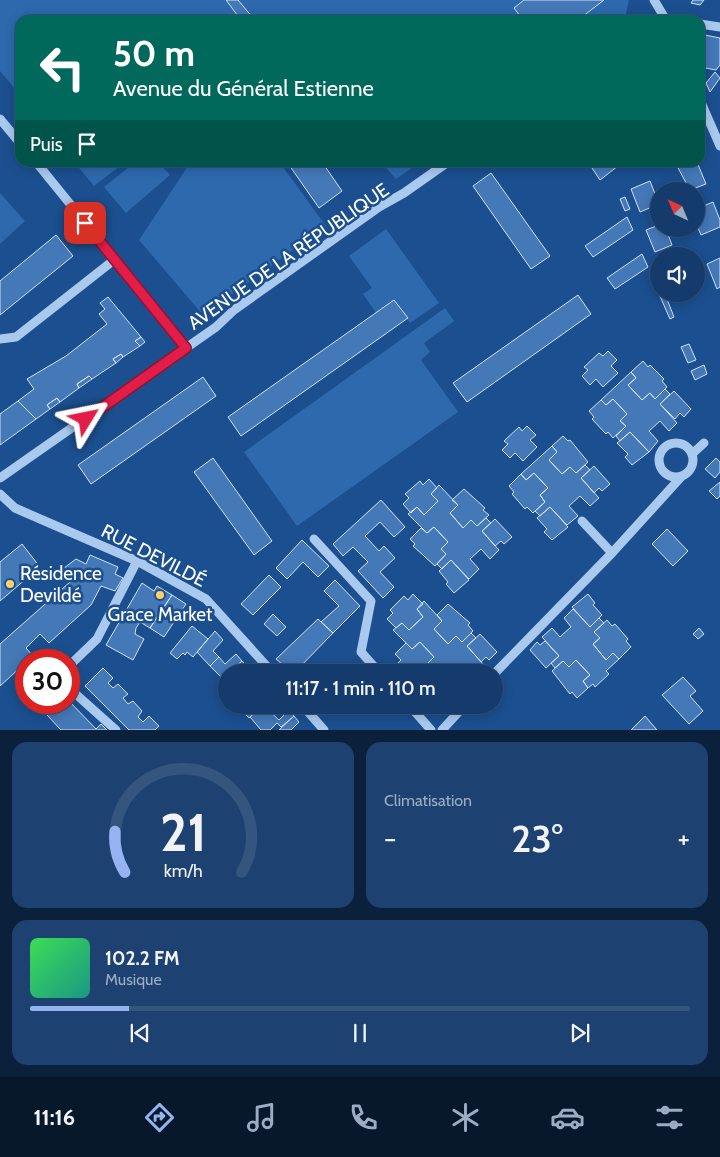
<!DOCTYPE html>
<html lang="fr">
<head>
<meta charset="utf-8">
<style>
  body { margin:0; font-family:Cabin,sans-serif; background:#1d4271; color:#f1f3f6; height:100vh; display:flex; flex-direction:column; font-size:19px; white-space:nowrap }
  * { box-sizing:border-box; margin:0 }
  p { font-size:16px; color:#9dadc1 }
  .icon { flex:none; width:28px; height:28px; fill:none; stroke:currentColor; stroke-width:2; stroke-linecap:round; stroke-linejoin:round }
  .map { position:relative; height:730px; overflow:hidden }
  .sheet { display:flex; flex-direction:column; gap:12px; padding:12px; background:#0b203b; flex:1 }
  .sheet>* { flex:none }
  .hud { position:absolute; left:15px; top:15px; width:690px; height:152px; border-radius:15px; box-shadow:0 2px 12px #0003,0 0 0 1px #33557e; background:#00695c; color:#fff; overflow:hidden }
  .needle { width:32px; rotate:316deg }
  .fabs { position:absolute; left:650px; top:182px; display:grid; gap:10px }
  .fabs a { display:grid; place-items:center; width:55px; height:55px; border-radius:50%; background:#143b6b; box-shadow:0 2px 12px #0003,0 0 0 1px #33557e; font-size:25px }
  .speed { position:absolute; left:15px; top:649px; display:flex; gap:10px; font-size:25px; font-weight:700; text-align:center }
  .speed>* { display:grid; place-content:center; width:65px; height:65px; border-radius:50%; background:#143b6b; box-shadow:0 2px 12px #0003,0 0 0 1px #33557e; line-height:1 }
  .speed .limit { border:8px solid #d22; background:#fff; color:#111 }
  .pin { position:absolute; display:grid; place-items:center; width:42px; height:42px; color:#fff; margin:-21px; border-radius:10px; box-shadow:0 2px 8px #0006 }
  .me { position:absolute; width:55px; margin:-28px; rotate:55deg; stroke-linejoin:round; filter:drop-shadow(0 0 4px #0008) }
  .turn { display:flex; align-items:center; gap:18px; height:105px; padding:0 15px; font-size:22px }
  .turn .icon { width:65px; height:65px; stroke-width:2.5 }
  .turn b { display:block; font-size:35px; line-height:42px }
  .then { display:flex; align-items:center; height:48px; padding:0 15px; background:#0003; gap:10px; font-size:19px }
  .big { font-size:38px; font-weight:600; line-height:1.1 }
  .sheet .card { flex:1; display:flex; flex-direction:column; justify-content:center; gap:8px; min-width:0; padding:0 18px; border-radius:15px; background:#1d4271 }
  .sheet .dial { align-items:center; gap:0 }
  .dial svg { height:130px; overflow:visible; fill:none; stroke:#33557e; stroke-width:7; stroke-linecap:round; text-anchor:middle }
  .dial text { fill:#f1f3f6; stroke:none }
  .song { display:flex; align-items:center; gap:15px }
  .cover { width:60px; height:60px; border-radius:8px; background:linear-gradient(135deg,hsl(130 70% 55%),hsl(170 70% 35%)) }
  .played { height:5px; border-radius:2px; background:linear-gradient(90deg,#95b2f1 15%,#33557e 15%) }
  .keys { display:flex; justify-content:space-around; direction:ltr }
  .heat { display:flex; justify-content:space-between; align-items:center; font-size:28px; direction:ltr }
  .sheet .tiles { flex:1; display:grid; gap:12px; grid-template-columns:1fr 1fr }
  .card:last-child { grid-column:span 2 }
  .trip { position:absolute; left:218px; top:664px; width:285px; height:50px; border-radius:25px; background:#143b6b; box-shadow:0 2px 12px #0003,0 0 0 1px #33557e; font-weight:600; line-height:50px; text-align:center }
  .tab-bar { display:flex; height:80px; justify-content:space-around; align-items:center; background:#08182b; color:#9dadc1 }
  .tab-bar .icon { width:35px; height:35px }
  .tab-bar .on { color:#95b2f1 }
  .tab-bar b { font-size:22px; color:#f1f3f6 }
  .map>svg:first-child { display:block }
  .green { fill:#2e69ad }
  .building { fill:#4478b7; stroke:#cfe3fa }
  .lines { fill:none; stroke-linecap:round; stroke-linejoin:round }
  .minor { stroke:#a9c9ee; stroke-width:9 }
  .route-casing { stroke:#92132f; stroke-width:12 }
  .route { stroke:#e11d48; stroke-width:9 }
  .poi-dot { fill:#ffd166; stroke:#1b4f8f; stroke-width:2 }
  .labels { text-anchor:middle; stroke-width:5; stroke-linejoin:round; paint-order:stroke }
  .street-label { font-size:19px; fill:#fff; stroke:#1b4f8f }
  .poi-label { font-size:19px; fill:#fff; stroke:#1b4f8f; text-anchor:start }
</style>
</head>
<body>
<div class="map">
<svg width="720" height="730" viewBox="0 0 720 730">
  <rect width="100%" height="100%" fill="#1b4f8f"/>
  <path class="green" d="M0 0H629L625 17 621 20H20V95L0 71Z
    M75 163H124L94 186Z
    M134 163H159L170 175 126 213 104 187Z
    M190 163H280L326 226 203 315 139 240Z
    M382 163H419L396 179Z
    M0 193 25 221 0 244Z
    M386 229 439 303 410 323 394 300 376 313 363 294 372 288 349 256Z
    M445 308 454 321 424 343 430 352 421 360 458 412 297 526 244 452Z"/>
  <path class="building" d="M226 0H238L253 18 241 20Z
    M524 0H604L578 20H523L514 8Z
    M693 0H704L700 5 691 3Z
    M700 34 720 38V65L716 70 700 67Z
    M715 72 720 78 710 92 706 83Z
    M287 162H322L342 191 319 208Z
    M588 162H616L618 166 600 180Z
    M691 162H697L706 184 690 190 678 168Z
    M491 173 550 256 531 269 473 186Z
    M650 181 659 204 640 212 631 189Z
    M625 197 630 209 625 211 620 199Z
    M713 202 720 220V227L701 235 696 223V209Z
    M627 217 633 230 593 257 585 246Z
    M659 225V229H666L672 245 655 252 646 230Z
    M56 235 73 256 0 315V281Z
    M642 254 648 267 615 289 607 278Z
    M720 258V287L717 289 707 264Z
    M657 274 659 278V293L652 276Z
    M659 294H665L674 317 670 319Z
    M578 295 591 314 467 402 453 383Z
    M108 297 141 337 135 341 140 346 123 357 121 354 113 359 116 363 92 379 89 376 77 384 79 388 60 402 57 398 47 405 50 409 36 419 18 401 34 389 27 379 66 356 107 324 99 314 105 309 100 303Z
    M394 300 408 318 241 436 228 417Z
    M141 337 145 342 140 346 135 341Z
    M689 344 696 360 688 363 681 347Z
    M608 351 617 360 611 366 618 373 603 387 596 379 590 385 582 376 588 370 584 367 599 353 603 356Z
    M121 354 123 357 116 363 113 359Z
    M643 361 648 367 650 365 664 379 662 381 667 387 655 399 650 393 642 400 628 385 636 378 631 372Z
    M704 365 707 374 695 380 691 371Z
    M631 372 636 378 628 385 642 400 650 393 655 399 665 389 670 394 660 404 677 423 669 431 660 421 649 431 658 441 649 452 630 432 620 441 616 436 626 426 620 421 627 414 613 399 606 405 601 400Z
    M89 376 92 379 79 388 77 384Z
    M203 377 216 396 91 484 78 465Z
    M674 391 691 409 684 417 680 413 675 419 660 404Z
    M57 398 60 402 50 409 47 405Z
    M613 399 627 414 620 421 626 426 613 438 608 432 606 434 592 419 594 417 589 411 601 400 606 405Z
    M18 401 36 419 0 445V414Z
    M527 426 536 435 530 440 537 447 523 461 515 453 510 458 502 450 508 444 504 441 519 427 522 431Z
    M630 432 649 452 632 465 625 457 628 454 617 443Z
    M563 436 568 441 570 440 588 462 576 473 570 467 562 474 549 460 557 452 552 446Z
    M552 446 557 452 549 460 562 474 570 467 576 473 585 465 590 470 581 478 599 498 590 506 580 496 569 506 578 516 567 525 550 507 540 516 535 511 545 502 540 495 548 488 534 473 526 480 521 474Z
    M213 458 272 541 254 555 194 472Z
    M716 458 720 462V472L715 478 705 469Z
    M594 466 610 484 602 491 599 488 594 493 581 478Z
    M534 473 548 488 540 495 545 502 533 513 527 507 525 509 512 494 514 492 509 486 521 474 526 480Z
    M429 479 437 488 431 494 438 501 424 515 417 507 411 513 403 504 409 498 405 494 420 481 423 485Z
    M720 482V496L717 499 709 491Z
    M439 485 458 505 450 513 463 528 471 520 477 526 486 518 491 523 482 531 499 550 490 559 481 549 470 559 479 569 469 579 451 560 442 569 437 564 446 554 441 549 448 542 434 527 427 533 408 514 417 507 424 515 438 501 431 494Z
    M464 489 485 508 483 510 489 515 477 526 471 520 463 528 450 513 458 505 452 500Z
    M381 500 405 527 394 537 380 522 365 536 379 551 384 546 395 558 380 572 394 587 383 598 358 571 368 562 353 547 343 556 333 544Z
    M550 507 568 527 552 540 544 532 547 529 537 518Z
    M495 519 512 537 504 544 501 541 495 546 482 531Z
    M434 527 448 542 441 549 446 554 435 566 413 546 415 544 410 539 421 528 427 533Z
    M667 529 688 551 673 566 652 544Z
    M302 540 329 566 318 577 303 562 287 579 276 568Z
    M22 544 40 567 0 601V562Z
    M90 555 118 567 115 574 123 578 115 591 101 586 91 605 49 643 40 634 26 648 33 656 0 686V644L70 582 60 571 76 559 86 564Z
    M451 560 469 580 454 593 446 584 448 582 439 571Z
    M269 575 281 587 253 615 241 604Z
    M335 580 360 606 333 633 321 622 339 606 324 591Z
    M142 583 154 591 157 586 172 595 150 628 140 622 136 628 135 634 144 639 133 660 106 645Z
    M413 594 423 604 417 609 423 617 409 630 402 623 396 628 387 619 393 613 390 610 404 596 408 600Z
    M588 594 595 603 593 605 602 615 590 627 572 607Z
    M172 595 186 604 164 637 150 628Z
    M424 601 442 621 434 629 448 644 456 636 462 642 471 633 476 638 467 646 484 665 477 672H474L466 665 458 672H429L431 670 426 665 434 657 420 642 412 649 393 630 402 623 409 630 423 617 417 609Z
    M448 604 470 623 468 625 473 631 462 642 456 636 448 644 434 629 442 621 437 615Z
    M573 609 590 627 599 618 604 623 594 632 600 638 593 644 606 660 613 653 619 659 606 671 609 674 595 687 593 684 588 688 583 681 590 675 576 660 569 667 563 661 555 668 551 663 559 656 542 637 552 628 560 637 563 634 571 627 564 618Z
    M273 614 286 627 277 636 264 624Z
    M318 619 333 633 295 672H291L276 659Z
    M607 620 612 626 615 624 628 639 626 641 631 647 619 659 613 653 606 660 593 644 600 638 594 632Z
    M192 626 208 639 193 657 187 652 185 655 183 653 177 659 170 653Z
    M699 628 704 634 698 639 693 634Z
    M215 631 223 640 213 651 219 657 210 666 197 652Z
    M480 634 497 652 489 660 486 657 481 662 467 646Z
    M545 641 559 656 546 668 530 650 537 642 540 645Z
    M420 642 434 657 426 665 431 670 429 672H407L398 663 401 660 395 654 406 643 412 649Z
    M236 654 242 661 230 672H226L223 679 210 666 219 657 225 664Z
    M576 660 590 675 583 681 588 688 577 698 572 692 570 694 552 671 563 661 569 667Z
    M242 661 246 665 238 672H230Z
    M103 668 113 678 108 683 113 688 118 684 128 694 123 698 128 704 133 701 142 711 138 717 143 722 149 716 159 726 155 730H129L85 686Z
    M683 677 696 691 690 696 703 711 689 724 662 695Z
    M69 701 96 729 101 724 107 730H61L47 715 59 702H69Z
    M237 705H263L249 718Z
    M263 705 279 720 289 710 294 716 281 727 277 723 270 730H261L250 717Z
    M294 716 299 722 291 730H279Z
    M645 716 657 730H631Z"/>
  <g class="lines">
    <path class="minor" d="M654 0 666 20
      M700 24 720 27
      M700 100 720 146
      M0 119 20 143
      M36 162 187 348
      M0 339 16 337 114 260
      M659 460a17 17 0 1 1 34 0a17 17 0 1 1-34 0Z
      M692 454 704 443
      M0 478 216 327 234 310 379 207 404 193 448 162
      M0 494 15 508 137 561 206 599 272 672
      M582 521 612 553
      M314 539 371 601 361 652 379 672
      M69 666 97 639 137 561
      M494 674 612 553 682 476
      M69 688 116 730
      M302 705 324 730
      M409 705 431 730
      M442 730 465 705"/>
  </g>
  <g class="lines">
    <defs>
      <path id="route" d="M85 223 186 348 86 419"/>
    </defs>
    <use href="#route" class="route-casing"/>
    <use href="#route" class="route"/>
  </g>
  <g class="poi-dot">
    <circle cx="10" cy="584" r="5"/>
    <circle cx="160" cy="595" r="5"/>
  </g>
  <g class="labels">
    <g class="street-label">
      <text transform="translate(288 256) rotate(-35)" y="7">AVENUE DE LA RÉPUBLIQUE</text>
      <text transform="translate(154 555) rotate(27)" y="7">RUE DEVILDÉ</text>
    </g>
    <g class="poi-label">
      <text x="20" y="580">Résidence<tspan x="20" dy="22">Devildé</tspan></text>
      <text x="160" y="621" text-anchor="middle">Grace Market</text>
    </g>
  </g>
</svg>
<div class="fabs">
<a><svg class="needle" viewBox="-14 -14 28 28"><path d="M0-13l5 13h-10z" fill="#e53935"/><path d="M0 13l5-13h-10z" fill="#9dadc1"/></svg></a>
<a><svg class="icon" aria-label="sound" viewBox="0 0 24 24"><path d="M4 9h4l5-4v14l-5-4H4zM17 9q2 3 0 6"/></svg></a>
</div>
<div class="speed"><div class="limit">30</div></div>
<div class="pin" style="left:85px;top:223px;background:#d93025"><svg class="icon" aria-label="arrive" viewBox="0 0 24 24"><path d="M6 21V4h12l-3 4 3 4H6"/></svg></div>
<svg class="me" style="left:86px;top:419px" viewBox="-20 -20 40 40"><path d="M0-17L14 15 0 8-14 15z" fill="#e11d48" stroke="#fff" stroke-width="4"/></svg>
<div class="trip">11:17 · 1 min · 110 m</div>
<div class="hud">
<div class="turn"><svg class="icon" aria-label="left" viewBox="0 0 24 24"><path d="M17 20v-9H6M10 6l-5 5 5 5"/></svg><div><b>50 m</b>Avenue du Général Estienne</div></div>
<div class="then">Puis<svg class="icon" aria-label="arrive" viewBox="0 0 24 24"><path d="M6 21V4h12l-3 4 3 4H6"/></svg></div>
</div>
</div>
<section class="sheet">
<div class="tiles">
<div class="card dial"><svg viewBox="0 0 100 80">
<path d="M14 69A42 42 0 1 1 86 69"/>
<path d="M14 69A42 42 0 0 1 8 44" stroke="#95b2f1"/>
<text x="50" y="56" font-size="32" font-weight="700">21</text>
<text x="50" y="72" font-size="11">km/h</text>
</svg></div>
<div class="card"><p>Climatisation</p>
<div class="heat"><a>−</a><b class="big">23°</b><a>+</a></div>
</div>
<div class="card">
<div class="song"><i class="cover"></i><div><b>102.2 FM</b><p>Musique</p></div></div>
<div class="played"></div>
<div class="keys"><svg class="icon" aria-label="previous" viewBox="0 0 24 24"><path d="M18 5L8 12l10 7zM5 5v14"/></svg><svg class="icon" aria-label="pause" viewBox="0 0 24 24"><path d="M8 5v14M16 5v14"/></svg><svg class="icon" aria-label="next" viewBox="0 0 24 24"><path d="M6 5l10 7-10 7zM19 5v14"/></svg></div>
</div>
</div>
</section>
<nav class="tab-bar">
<b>11:16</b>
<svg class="icon on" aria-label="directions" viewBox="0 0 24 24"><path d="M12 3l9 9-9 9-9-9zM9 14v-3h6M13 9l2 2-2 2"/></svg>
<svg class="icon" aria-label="music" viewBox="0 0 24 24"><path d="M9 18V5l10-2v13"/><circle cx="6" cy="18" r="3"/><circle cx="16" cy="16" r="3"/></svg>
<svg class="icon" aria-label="phone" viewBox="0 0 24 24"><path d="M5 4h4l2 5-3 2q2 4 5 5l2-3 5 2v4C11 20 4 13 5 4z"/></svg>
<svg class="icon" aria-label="climate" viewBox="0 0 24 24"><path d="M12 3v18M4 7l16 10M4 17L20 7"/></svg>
<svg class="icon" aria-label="car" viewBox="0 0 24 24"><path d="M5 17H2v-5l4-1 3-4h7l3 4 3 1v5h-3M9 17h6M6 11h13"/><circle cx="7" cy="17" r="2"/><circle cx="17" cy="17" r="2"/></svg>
<svg class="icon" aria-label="filters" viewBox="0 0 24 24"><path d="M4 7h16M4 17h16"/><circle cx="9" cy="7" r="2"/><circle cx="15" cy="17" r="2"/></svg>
</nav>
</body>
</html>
